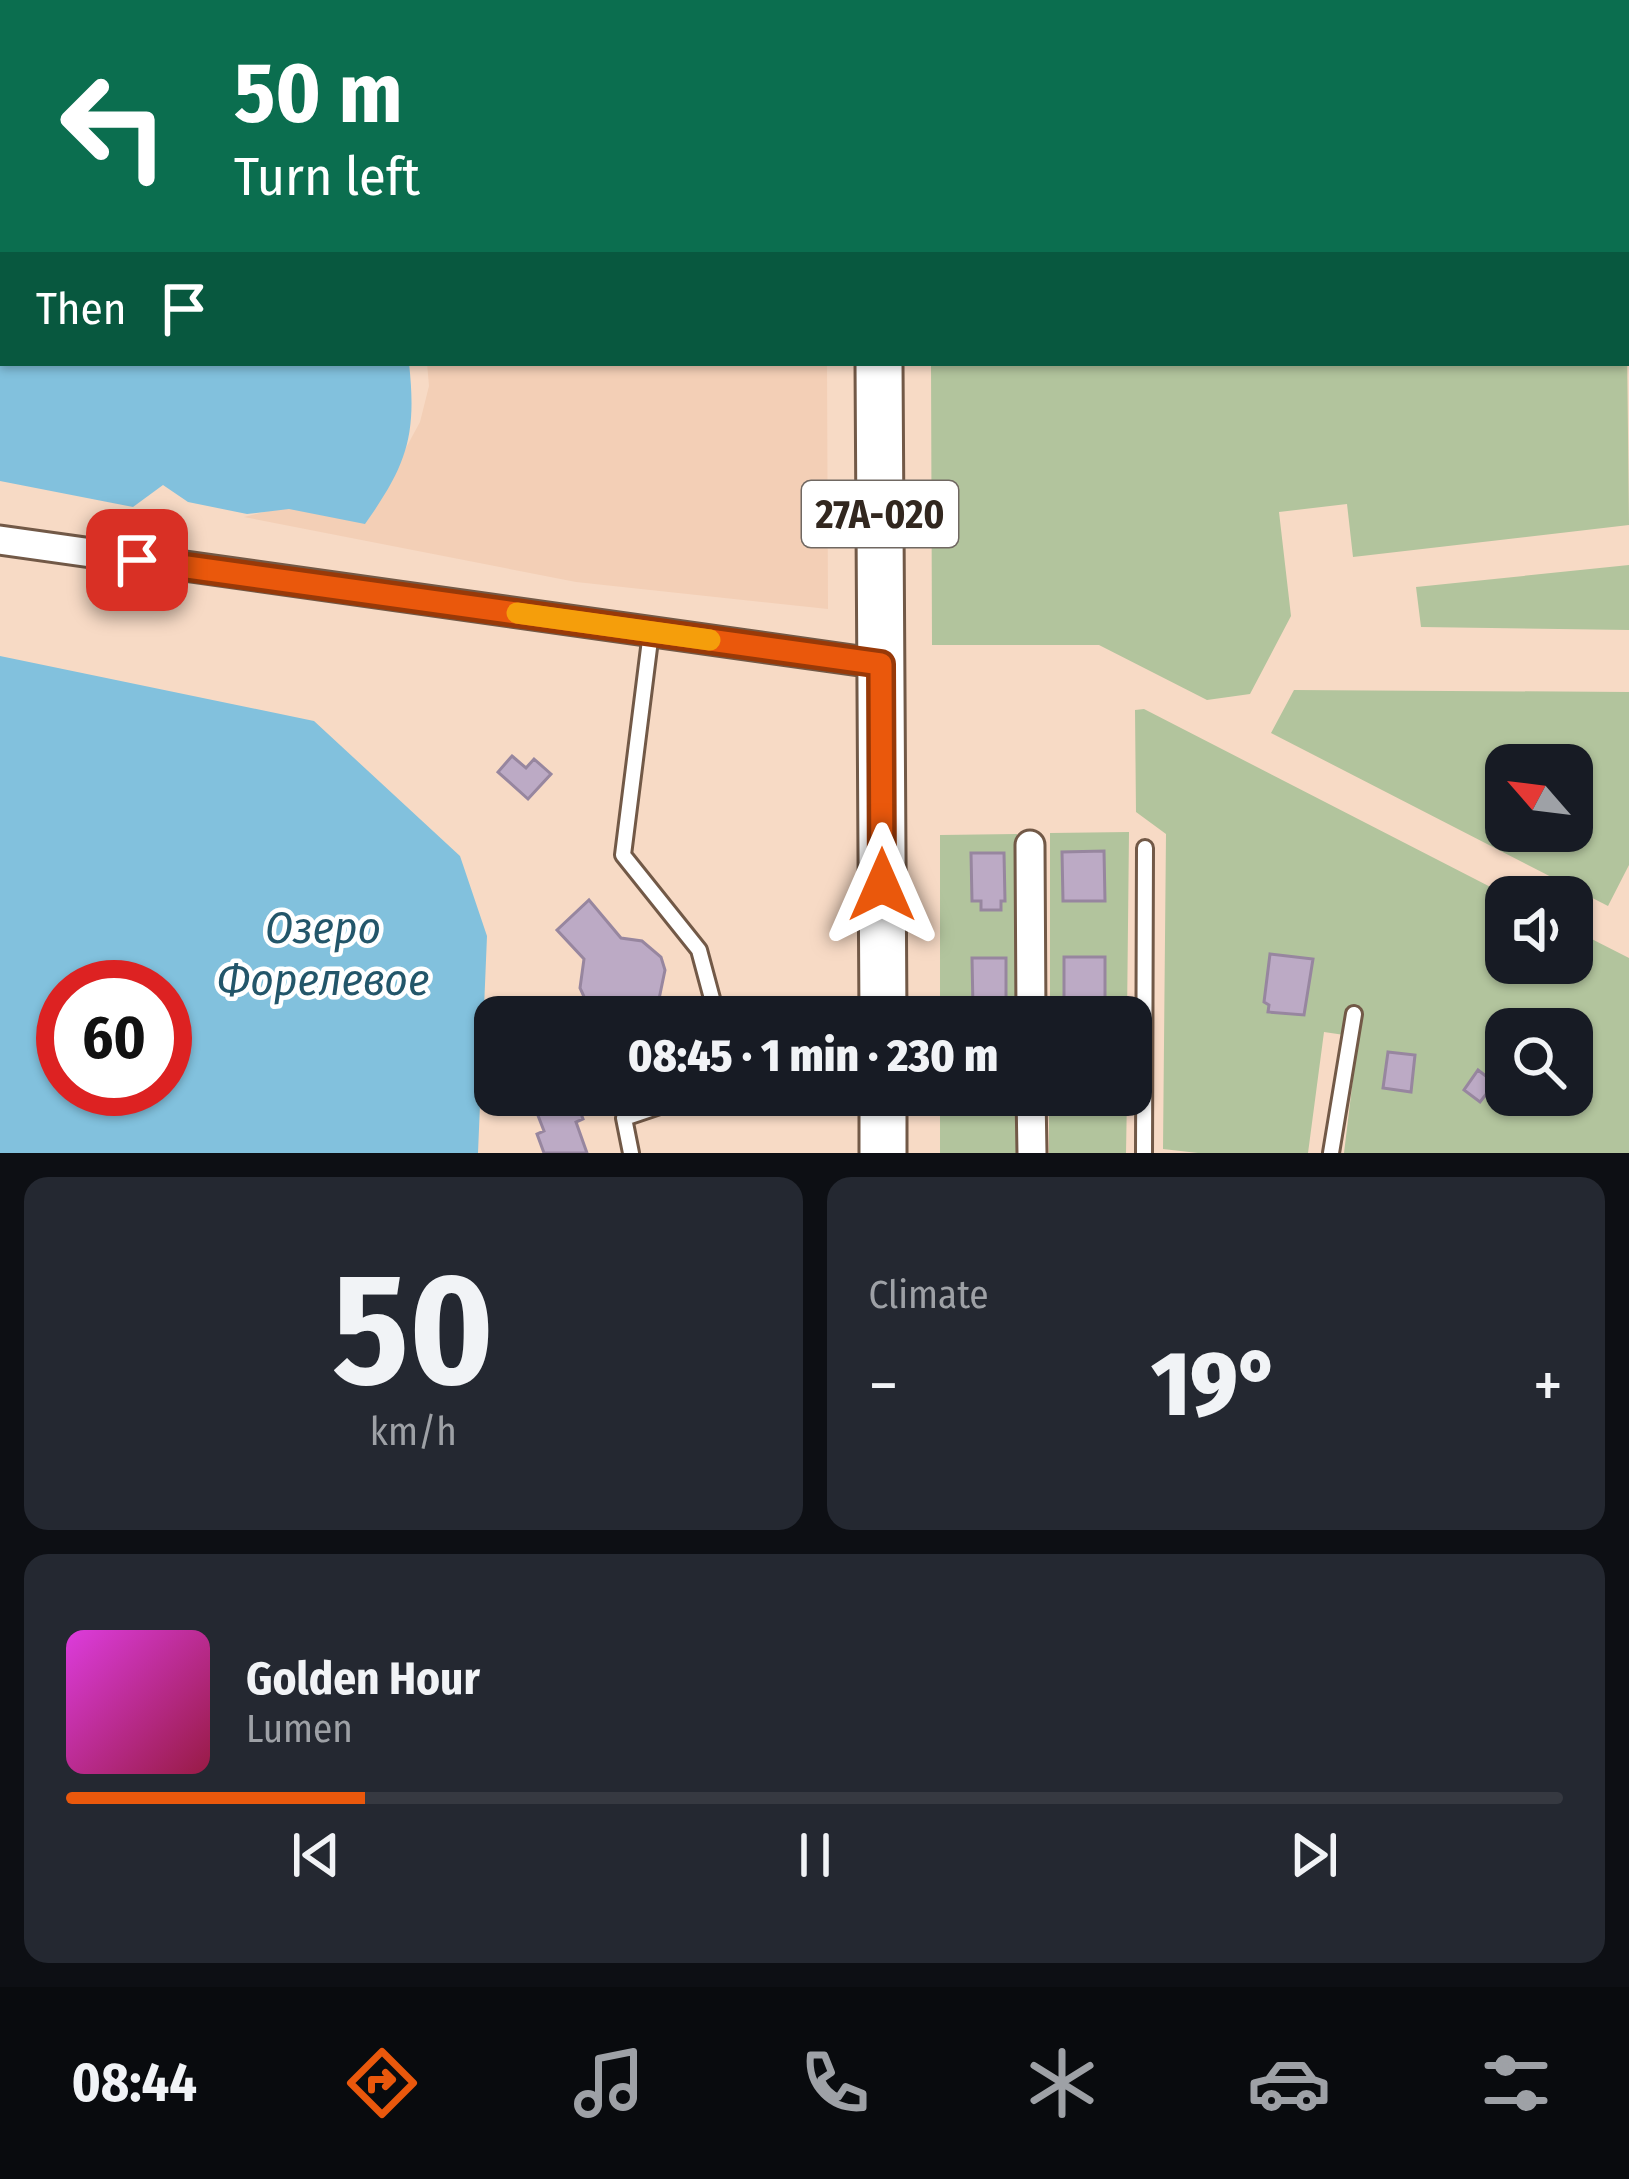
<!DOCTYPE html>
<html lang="en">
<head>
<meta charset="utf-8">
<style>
  body { margin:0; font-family:"Fira Sans Condensed",sans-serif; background:#242831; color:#f1f3f6; height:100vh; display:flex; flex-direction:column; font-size:45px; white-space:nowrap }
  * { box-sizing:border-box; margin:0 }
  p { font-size:39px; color:#9ea1a6 }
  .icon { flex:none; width:66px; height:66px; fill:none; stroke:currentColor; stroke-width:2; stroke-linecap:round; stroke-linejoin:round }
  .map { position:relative; height:1153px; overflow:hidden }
  .drawer { display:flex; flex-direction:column; gap:24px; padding:24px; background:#0d0f14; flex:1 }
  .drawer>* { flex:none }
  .top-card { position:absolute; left:0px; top:0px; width:1629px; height:366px; box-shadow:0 3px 9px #0004; background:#0b6e4f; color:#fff; overflow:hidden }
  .needle { width:78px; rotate:298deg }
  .fabs { position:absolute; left:1485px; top:744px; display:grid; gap:24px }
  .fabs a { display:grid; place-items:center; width:108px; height:108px; border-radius:24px; background:#171b24; box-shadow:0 3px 9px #0004; font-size:60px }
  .speed { position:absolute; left:36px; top:960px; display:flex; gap:24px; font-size:60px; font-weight:700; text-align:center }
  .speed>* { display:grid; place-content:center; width:156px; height:156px; border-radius:50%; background:#171b24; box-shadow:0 3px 9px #0004; line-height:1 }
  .speed .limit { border:18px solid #d22; background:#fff; color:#111 }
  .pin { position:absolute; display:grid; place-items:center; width:102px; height:102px; color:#fff; margin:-51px; border-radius:24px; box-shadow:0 6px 18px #0006 }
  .me { position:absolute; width:132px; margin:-66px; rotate:0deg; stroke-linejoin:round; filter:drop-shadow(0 0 9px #0008) }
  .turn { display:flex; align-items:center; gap:42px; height:252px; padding:0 36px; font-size:54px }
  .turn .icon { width:156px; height:156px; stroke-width:2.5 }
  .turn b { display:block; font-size:84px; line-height:102px }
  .then { display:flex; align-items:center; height:114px; padding:0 36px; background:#0003; gap:24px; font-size:45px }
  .big { font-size:90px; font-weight:800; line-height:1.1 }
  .drawer .widget { flex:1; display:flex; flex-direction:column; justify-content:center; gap:18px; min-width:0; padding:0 42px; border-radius:24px; background:#242831 }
  .drawer .dial { align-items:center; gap:0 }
  .dial b { font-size:156px; line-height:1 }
  .song { display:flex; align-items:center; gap:36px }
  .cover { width:144px; height:144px; border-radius:18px; background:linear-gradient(135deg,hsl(300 70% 55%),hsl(340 70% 35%)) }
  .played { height:12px; border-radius:6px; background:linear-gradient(90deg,#ea580c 20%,#363941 20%) }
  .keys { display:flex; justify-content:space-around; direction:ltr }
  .heat { display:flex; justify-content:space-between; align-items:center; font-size:66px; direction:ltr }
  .drawer .tiles { flex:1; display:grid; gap:24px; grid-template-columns:1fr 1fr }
  .widget:last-child { grid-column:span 2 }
  .trip { position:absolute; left:474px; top:996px; width:678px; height:120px; border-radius:24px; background:#171b24; box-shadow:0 3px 9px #0004; font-weight:800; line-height:120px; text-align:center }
  .dock { display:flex; height:192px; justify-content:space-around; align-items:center; background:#090b0e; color:#9ea1a6 }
  .dock .icon { width:84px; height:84px }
  .dock .on { color:#ea580c }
  .dock b { font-size:54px; color:#f1f3f6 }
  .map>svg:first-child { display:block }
  .built { fill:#f3cfb6 }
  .green { fill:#b2c49d; fill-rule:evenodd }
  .water { fill:#82c1dd; fill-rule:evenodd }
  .building { fill:#bcaac5; stroke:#97869f; stroke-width:3 }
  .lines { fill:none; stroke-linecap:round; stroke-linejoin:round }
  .lane-casing { stroke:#725947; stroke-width:20 }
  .street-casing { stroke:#725947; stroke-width:33 }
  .primary-casing { stroke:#725947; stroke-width:51 }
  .lane { stroke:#fff; stroke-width:14 }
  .street { stroke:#fff; stroke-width:27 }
  .primary { stroke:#fff; stroke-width:45 }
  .route-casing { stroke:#983908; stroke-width:30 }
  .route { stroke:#ea580c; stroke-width:21 }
  .slow { stroke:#f59e0b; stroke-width:21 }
  .labels { text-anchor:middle; stroke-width:9; stroke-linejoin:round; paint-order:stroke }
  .shield { fill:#fff; stroke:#706862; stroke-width:3 }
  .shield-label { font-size:39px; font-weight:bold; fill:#32271f }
  .water-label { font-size:45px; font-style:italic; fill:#23566a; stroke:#fff }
</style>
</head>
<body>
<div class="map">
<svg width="1629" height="1153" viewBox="0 0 1629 1153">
  <rect width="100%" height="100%" fill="#f7dac5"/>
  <path class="built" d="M30 0H825V3H30Z
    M427 363H827L828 609 576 582 244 517 292 505 382 492 420 422 429 386Z"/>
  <path class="green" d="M929 0H1629V27L1626 3Z
    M1626 249 1629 525 1353 557 1347 504 1279 512 1291 616 1250 694 1207 700 1099 645H932L931 363H1626Z
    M1629 565V630L1421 627 1416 587Z
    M1294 690 1629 692V865L1608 906 1271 733ZM1506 765H1572V831H1506Z
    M1144 709 1510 897H1506V963H1572V929L1629 958V1153H1344L1358 1037 1324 1032 1308 1153H1198L1163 1149 1166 834 1136 812 1135 710ZM1506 1029H1572V1095H1506Z
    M1129 832 1127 1017H1050V833Z
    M1017 834V1017H940V835Z
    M940 1095H1017V1153H940Z
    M1049 1095H1127L1126 1153H1049Z"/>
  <path class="water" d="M0 0 23 3H3V363H409C417 436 407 465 365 524L289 509 247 514 188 502 163 485 133 507 0 481Z
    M0 656 314 721 460 856 487 936 478 1153H0ZM63 987H165V1089H63Z"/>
  <path class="building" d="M512 756 526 768 534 759 551 774 528 799 498 772Z
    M1104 851 1105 901H1063L1062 852Z
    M971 853H1004L1005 901H1001V910H981V901H972Z
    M589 900 621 938 642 941 661 957 665 970 659 999 666 1017H603L586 1001 580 988 584 959 557 930Z
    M1270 954 1313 959 1304 1015 1268 1012 1269 1005 1264 1002Z
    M1064 957H1105V1006L1064 1007Z
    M972 958H1006V1008H973Z
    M1388 1052 1415 1055 1411 1092 1383 1088Z
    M1478 1070 1495 1083 1480 1102 1464 1090Z
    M530 1095H574L583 1119 576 1122 587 1153H544L537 1134 544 1131Z
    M972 1095H1005V1106H972Z
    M1065 1095H1107V1112L1065 1113Z"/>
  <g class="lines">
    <defs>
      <path id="lane" d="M651 632 623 855 699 950 717 1017
        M631 1153 624 1118 692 1095
        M1144 1153 1145 848
        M1331 1153 1354 1014"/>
      <path id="street" d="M0 540 881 664
        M1030 845 1031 1017
        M1031 1095 1032 1153"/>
      <path id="primary" d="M876 0V3
        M879 363 883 1017
        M883 1095V1153"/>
    </defs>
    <use href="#lane" class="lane-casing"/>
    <use href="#street" class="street-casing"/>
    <use href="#primary" class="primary-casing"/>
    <use href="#lane" class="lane"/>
    <use href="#street" class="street"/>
    <use href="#primary" class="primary"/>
  </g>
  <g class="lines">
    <defs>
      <path id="route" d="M137 560 881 664 882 885"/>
    </defs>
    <use href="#route" class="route-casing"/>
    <use href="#route" class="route"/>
    <path class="slow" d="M517 613 710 640"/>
  </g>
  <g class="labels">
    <rect class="shield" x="802" y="481" width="156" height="66" rx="9"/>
    <g class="shield-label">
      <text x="880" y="528">27А-020</text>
    </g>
    <g class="water-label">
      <text x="323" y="943">Озеро<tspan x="323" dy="52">Форелевое</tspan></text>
    </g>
  </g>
</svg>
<div class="fabs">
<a><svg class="needle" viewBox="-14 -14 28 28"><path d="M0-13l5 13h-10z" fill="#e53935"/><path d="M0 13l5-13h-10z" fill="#9ea1a6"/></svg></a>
<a><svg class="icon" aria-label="sound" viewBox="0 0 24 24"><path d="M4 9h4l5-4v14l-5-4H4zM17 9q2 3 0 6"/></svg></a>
<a><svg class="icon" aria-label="search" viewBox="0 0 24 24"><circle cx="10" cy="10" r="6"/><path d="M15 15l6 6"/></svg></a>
</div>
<div class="speed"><div class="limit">60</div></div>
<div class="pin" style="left:137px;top:560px;background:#d93025"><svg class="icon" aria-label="arrive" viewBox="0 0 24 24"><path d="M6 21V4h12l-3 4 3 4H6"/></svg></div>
<svg class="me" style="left:882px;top:885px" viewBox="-20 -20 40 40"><path d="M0-17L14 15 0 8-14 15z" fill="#ea580c" stroke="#fff" stroke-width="4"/></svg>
<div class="trip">08:45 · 1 min · 230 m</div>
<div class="top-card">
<div class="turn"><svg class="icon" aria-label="left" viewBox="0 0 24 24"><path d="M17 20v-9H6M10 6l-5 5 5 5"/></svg><div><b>50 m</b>Turn left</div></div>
<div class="then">Then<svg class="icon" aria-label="arrive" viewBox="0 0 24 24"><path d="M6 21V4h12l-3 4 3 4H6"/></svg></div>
</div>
</div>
<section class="drawer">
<div class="tiles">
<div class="widget dial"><b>50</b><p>km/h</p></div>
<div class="widget"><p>Climate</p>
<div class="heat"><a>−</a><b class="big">19°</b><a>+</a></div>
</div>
<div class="widget">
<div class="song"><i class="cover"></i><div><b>Golden Hour</b><p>Lumen</p></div></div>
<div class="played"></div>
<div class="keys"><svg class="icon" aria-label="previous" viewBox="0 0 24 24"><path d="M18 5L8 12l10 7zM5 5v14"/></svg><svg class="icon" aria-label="pause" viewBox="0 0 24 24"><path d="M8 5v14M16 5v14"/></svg><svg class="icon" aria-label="next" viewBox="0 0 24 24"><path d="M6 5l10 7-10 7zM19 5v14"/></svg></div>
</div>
</div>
</section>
<nav class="dock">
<b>08:44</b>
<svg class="icon on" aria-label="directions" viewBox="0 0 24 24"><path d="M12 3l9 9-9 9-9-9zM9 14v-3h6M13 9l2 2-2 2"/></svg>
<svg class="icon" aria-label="music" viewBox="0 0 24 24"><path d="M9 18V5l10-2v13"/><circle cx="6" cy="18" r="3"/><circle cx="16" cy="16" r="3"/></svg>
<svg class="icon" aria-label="phone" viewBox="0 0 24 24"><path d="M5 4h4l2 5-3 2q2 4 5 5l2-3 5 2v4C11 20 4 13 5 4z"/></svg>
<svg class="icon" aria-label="climate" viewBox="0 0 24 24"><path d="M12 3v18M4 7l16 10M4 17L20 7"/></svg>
<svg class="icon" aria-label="car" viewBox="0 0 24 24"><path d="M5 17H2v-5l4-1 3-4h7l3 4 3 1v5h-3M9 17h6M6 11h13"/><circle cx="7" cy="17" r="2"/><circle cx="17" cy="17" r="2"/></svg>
<svg class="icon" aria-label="filters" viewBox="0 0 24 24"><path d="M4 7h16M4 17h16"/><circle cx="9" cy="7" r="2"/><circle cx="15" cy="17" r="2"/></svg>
</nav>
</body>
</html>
